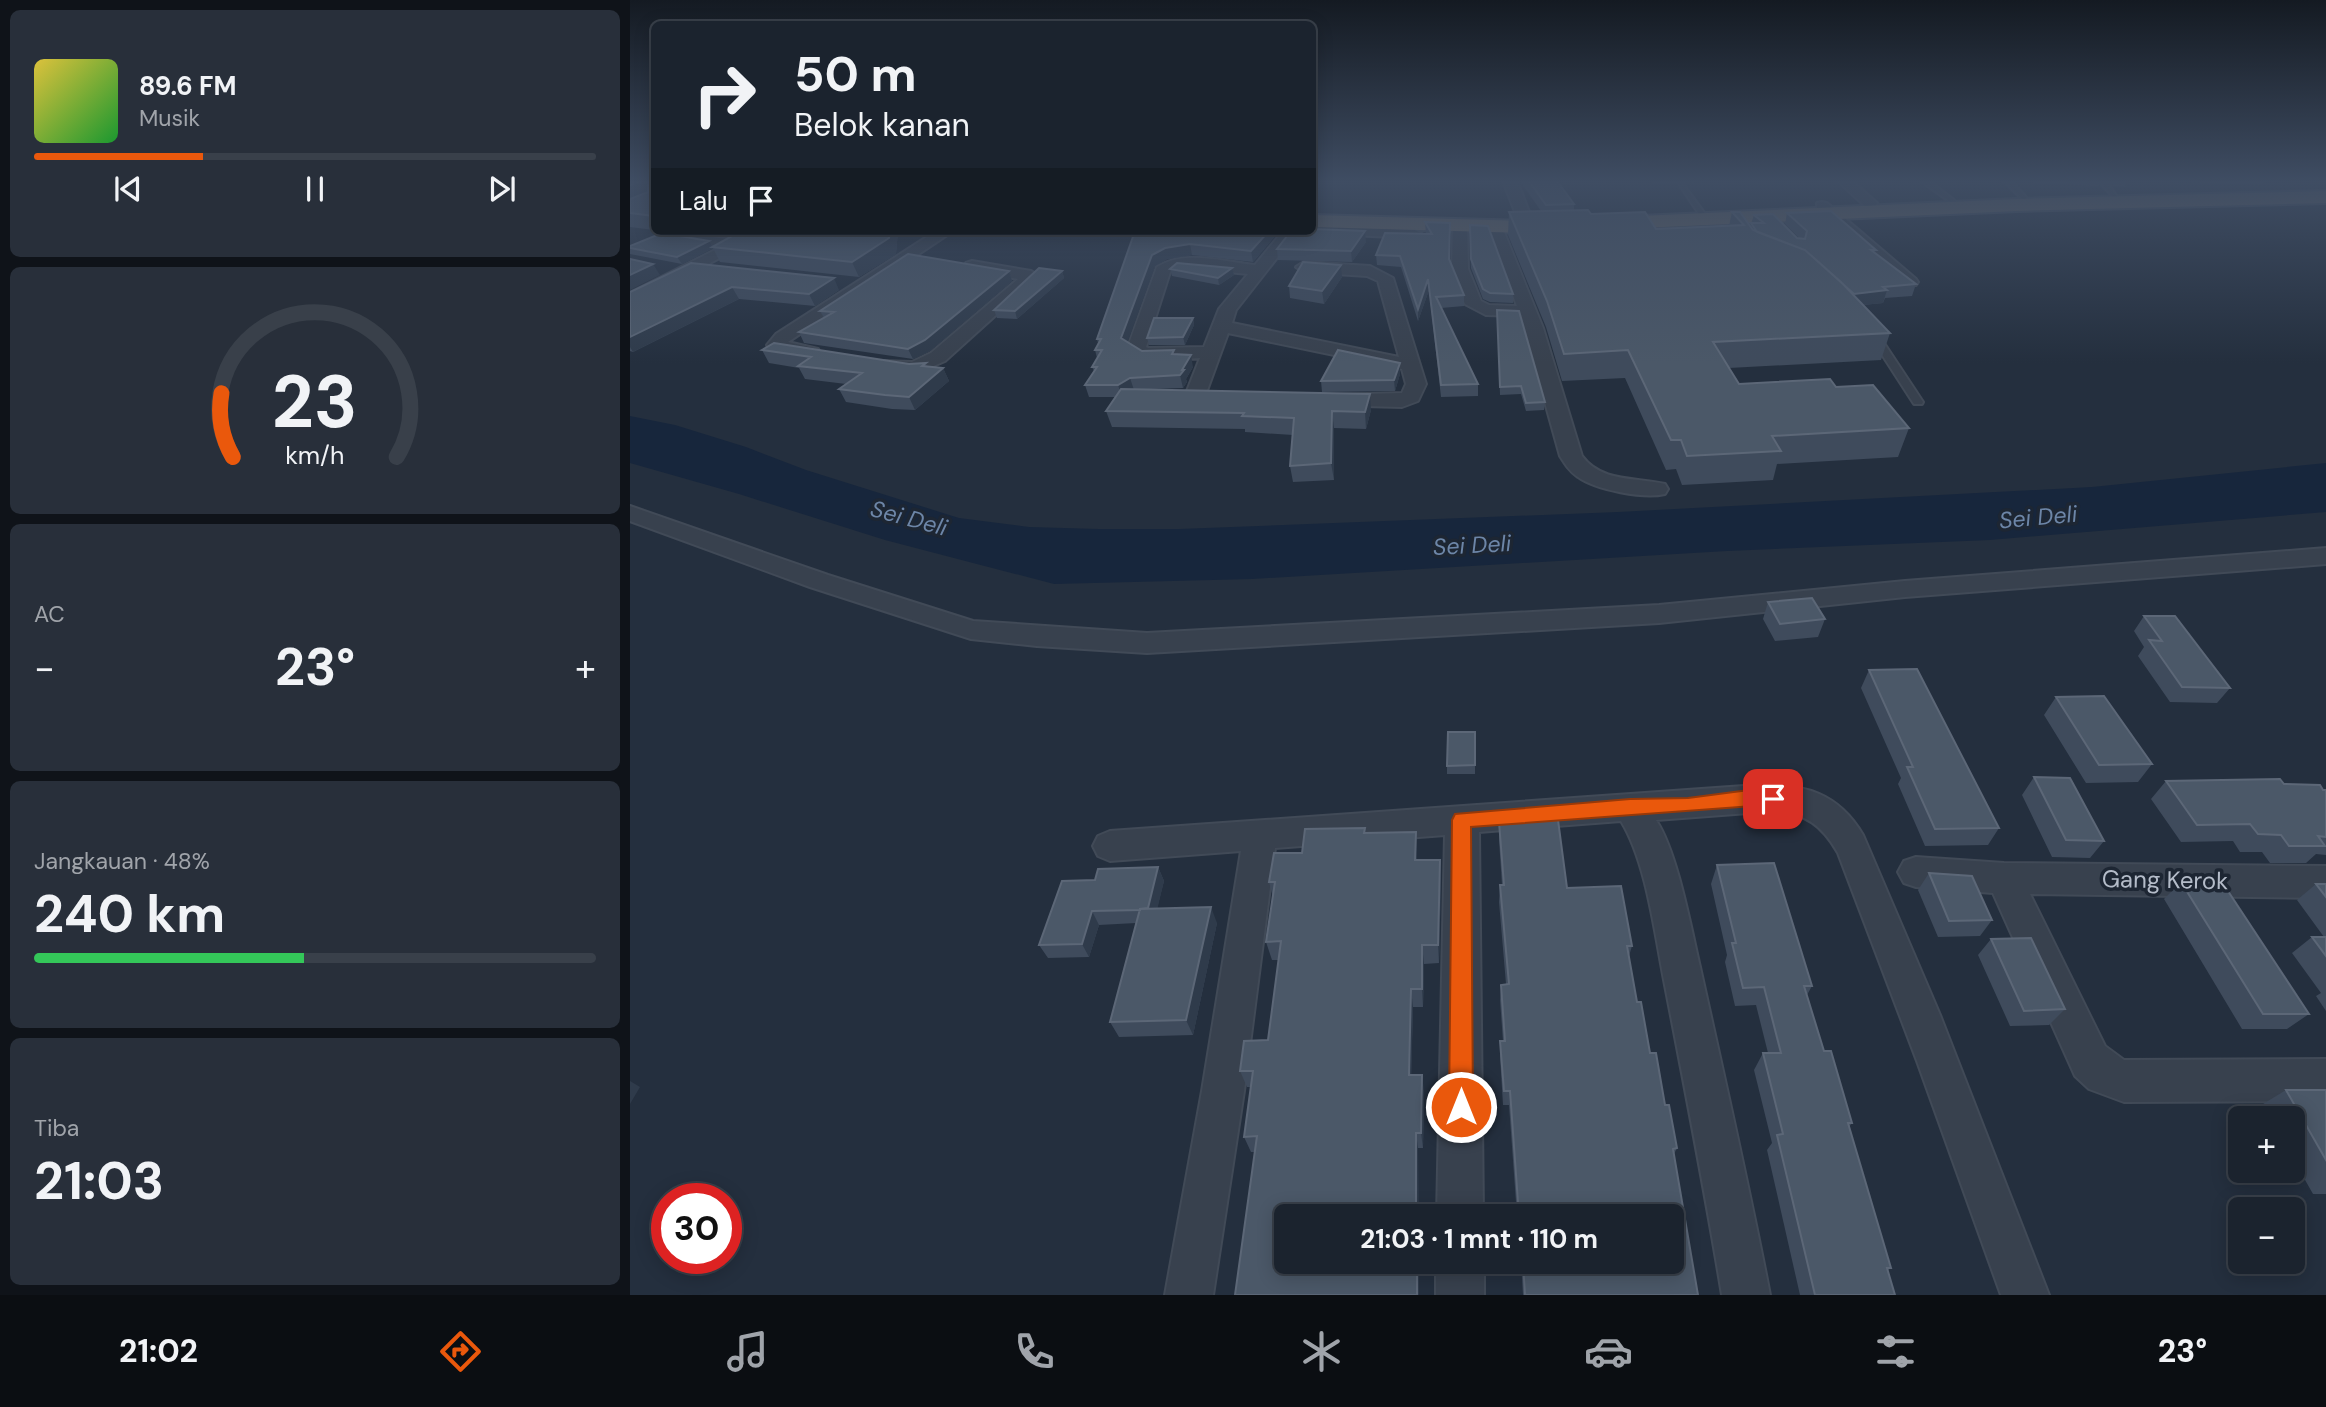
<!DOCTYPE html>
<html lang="id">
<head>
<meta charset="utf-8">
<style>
  body { margin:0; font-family:"DM Sans",sans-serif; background:#282f3a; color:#f1f3f6; height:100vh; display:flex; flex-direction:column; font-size:26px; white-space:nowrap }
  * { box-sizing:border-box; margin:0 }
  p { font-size:23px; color:#a0a4aa }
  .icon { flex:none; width:38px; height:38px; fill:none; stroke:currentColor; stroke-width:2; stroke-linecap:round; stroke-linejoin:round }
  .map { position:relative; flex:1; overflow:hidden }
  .side { display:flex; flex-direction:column; gap:10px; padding:10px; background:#0f1319; width:630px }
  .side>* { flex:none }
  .guide { position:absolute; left:21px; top:21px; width:665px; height:214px; border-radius:10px; box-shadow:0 4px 18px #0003,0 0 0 2px #39404a; background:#1b232e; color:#f1f3f6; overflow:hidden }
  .controls { position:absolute; left:1598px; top:1106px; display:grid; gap:14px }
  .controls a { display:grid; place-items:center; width:77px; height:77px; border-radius:10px; background:#1b232e; box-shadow:0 4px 18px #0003,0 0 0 2px #39404a; font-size:35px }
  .speed { position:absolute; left:21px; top:1183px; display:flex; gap:14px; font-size:35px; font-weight:700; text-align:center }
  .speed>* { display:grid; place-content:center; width:91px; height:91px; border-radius:50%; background:#1b232e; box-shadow:0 4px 18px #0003,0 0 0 2px #39404a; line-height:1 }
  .speed .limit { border:10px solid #d22; background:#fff; color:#111 }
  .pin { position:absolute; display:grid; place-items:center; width:60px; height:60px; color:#fff; margin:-30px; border-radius:14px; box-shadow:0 4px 10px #0006 }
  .me { position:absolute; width:77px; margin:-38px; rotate:0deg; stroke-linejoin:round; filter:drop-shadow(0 0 5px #0008) }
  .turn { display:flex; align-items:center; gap:24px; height:147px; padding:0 28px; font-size:32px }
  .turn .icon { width:91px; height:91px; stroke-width:2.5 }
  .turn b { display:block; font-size:49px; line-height:60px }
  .then { display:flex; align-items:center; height:66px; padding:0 28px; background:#0003; gap:14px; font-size:26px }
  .big { font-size:52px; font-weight:700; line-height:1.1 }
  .side .card { flex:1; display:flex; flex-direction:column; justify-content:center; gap:10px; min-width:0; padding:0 24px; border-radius:10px; background:#282f3a }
  .side .dial { align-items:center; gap:0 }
  .dial svg { height:182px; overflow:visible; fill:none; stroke:#39404a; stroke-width:7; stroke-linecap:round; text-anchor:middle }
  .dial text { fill:#f1f3f6; stroke:none }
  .song { display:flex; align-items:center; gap:21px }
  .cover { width:84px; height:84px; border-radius:10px; background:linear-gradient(135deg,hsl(50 70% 55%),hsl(130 70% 35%)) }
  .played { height:7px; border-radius:4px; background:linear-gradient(90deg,#ea580c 30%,#39404a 30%) }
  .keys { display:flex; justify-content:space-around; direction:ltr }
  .heat { display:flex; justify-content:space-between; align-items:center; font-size:38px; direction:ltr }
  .charge { height:10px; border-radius:5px; background:linear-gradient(90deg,#34c759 48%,#39404a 0) }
  .trip { position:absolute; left:644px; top:1204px; width:410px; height:70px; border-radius:10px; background:#1b232e; box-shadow:0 4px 18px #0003,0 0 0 2px #39404a; font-weight:700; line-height:70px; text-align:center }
  .menu { display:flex; height:112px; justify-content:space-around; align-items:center; background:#0b0e12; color:#a0a4aa }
  .menu .icon { width:49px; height:49px }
  .menu .current { color:#ea580c }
  .menu b { font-size:32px; color:#f1f3f6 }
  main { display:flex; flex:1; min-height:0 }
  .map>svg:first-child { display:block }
  .water { fill:#17263c }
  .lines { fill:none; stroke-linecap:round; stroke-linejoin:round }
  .service-casing { stroke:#414a57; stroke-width:4 }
  .minor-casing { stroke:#414a57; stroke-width:4 }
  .trunk-casing { stroke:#434c59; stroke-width:4 }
  .service { fill:#38414e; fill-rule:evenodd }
  .minor { fill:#38414e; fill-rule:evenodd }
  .trunk { fill:#656462; fill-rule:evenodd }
  .wall { fill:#3f4b5c }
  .shaded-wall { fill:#2f3b4b }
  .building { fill:#4b5868; stroke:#5c6777; stroke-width:2 }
  .route { fill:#ea580c; stroke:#983908; stroke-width:2 }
  .labels { text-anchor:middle; stroke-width:7; stroke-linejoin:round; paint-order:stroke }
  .water-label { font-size:23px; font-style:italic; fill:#6d86a8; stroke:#1d2633 }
  .near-street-label { font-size:24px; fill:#b4bcc9; stroke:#1d2633 }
</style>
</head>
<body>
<main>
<section class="side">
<div class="card">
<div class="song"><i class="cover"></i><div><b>89.6 FM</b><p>Musik</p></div></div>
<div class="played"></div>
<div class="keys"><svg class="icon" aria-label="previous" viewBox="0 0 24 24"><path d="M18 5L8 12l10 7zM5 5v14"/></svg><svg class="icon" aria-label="pause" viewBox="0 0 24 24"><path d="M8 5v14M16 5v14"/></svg><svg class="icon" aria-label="next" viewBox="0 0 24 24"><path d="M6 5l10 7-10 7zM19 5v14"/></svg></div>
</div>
<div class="card dial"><svg viewBox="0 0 100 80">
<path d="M14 69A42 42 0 1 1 86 69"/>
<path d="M14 69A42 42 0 0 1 9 41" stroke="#ea580c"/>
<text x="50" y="56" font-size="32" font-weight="700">23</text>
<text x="50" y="72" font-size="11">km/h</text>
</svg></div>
<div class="card"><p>AC</p>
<div class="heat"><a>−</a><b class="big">23°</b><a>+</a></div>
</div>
<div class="card"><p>Jangkauan · 48%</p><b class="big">240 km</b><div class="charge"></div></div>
<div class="card"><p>Tiba</p><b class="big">21:03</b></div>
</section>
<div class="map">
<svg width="1696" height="1295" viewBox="0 0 1696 1295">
  <rect width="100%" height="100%" fill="#242f3e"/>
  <path class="water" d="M0 416 45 425 116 447 176 470 329 518 399 527 469 529H549L988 512 1462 487 1696 463V512L1360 540 1097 551 622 579 424 584 255 540 109 494 0 463Z"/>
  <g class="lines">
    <defs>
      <path id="service" d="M1291 181H1299L1324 200 1319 201Z
        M1374 181H1381L1396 197V199H1392Z
        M1469 181H1476L1487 197H1483Z
        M1049 184H1053L1075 214H1069Z
        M1242 334H1248L1293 402 1292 404H1284L1240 336Z"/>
      <path id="minor" d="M873 181H887L905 227 903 230H893L891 227Z
        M1208 181H1222L1247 203 1245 206H1235Z
        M1192 202 1197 203 1286 279 1288 282 1286 285H1274L1187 209V203Z
        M830 222 837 226 838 269 851 301 859 305 887 306 858 227 865 223 872 227 913 328 952 456C972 483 1006 477 1035 484L1038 489 1035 494C1014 499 966 490 948 477 940 472 935 464 930 456L891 316 856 315 835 304 822 269 823 226Z
        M682 226 785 230 792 234 785 238 677 233 675 231H682Z
        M34 231 105 240 123 231H141L0 305V293L91 247 34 237 32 234Z
        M306 231H323L158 342 188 349 190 353 188 357 181 359 139 349 137 345 146 334Z
        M653 231H668L606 310 602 323 769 357 748 281 737 276 674 272 666 267 674 262 740 266 763 278 796 384 788 401 772 407 695 405 692 401 695 397 702 395 772 393 776 384 772 369 598 333 575 396 572 400H558L555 396 570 358C549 359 512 367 497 349L527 267C555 249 594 262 625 265ZM548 267 618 274 589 309 574 347 518 348 516 347 540 272Z
        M342 261 401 271 409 276 315 361 285 374 252 369 249 365 252 361 282 362 301 353 388 279 336 269 334 266 336 263Z
        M0 506 198 575 343 621 517 633 1029 605 1275 581 1696 548V564L1275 597 1029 623 517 653 407 646 341 639 180 587 0 521Z
        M1128 785C1175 784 1208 793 1233 835L1310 1015 1419 1295H1371L1287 1061 1208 853C1192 825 1176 814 1145 811L1026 820C1047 851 1061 928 1070 967 1094 1076 1119 1185 1140 1295H1092C1075 1191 1055 1088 1035 985 1025 936 1017 863 991 821L849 832 853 1216H807L815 835 645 848 614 1091 583 1295H535L572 1091 611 851 480 861 468 856 463 846 468 836 480 831Z
        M1286 857 1374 863 1696 866V898L1400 894 1475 1046 1494 1060 1696 1059V1101L1494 1102 1459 1089 1445 1076 1363 893 1286 887 1274 883 1268 872 1274 861Z
        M806 1262H854V1295H806Z"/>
      <path id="trunk" d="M1696 191V203L1387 211 898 233 682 227V215L898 221 1387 199Z"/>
    </defs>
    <use href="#service" class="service-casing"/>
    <use href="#minor" class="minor-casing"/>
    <use href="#trunk" class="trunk-casing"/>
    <use href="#service" class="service"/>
    <use href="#minor" class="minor"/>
    <use href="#trunk" class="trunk"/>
  </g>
  <path class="wall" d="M0 181H24V230L0 227Z
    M890 181H927L944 204V210L1026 229 1099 226 1102 212 1120 227 1124 215 1167 238 1170 239 1155 224 1157 213 1246 250 1245 253 1286 284 1282 296 1255 298 1253 303 1233 305 1260 333 1251 360 1099 368 1109 384 1206 387 1279 428 1268 457 1147 464 1143 480 1052 485 1046 469 1036 470 995 378 932 381 916 327 878 235 879 212 911 211Z
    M1022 181H1085L1024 184Z
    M1402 181H1471L1469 186 1404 183Z
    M1479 181H1497L1495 187 1483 186Z
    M1535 181H1634L1632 185Z
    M795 222 820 260 834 295V306L811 308 848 384V396L811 397 799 290 788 321 771 267 747 265 746 255 796 234Z
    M840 225 883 294V303L860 302 853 299 841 268Z
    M38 231H268L266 254 229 277 90 262 83 248 52 264 0 254V246L82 247 100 237Z
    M365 231H394V233Z
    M505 231H644V237L623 262 562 255 537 259 525 266 497 342 512 351 546 355 563 367 556 379 557 382 553 388 522 389 741 410 736 429 704 428V480L663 482 660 466 663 435 615 432V429L482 427 476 411 485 397H459L455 385 464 371 462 367 467 358 465 350 468 343 467 339Z
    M736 242 722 262 648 260 647 249Z
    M61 263 209 290 185 306 109 299 3 352 0 351V292Z
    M602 268 604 275 589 285 542 276 540 269Z
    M379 271 382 281 300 351 283 359 174 343 169 332 194 318 190 311Z
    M432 271 434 278 387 319 367 318 364 310Z
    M712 277 694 304 660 298 659 286Z
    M867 310 915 402 914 410 896 411 891 394 870 395Z
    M563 318 564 325 555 345H519L517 338Z
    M132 350 279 364 296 363 297 367 313 368 319 381 285 410 262 409 216 402 209 389 216 384 175 379 169 368 139 363Z
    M770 363V374L765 391 692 392 691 381Z
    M1138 602 1195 619 1188 637 1145 641 1133 619Z
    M1514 616 1600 688 1587 703 1540 702 1508 656 1514 647 1504 631Z
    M1239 670 1369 828 1358 845 1295 846 1268 784 1271 778 1231 688Z
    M1426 697 1522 764 1508 782 1456 783 1414 715Z
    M845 732V774H817V766Z
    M1404 777 1474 841 1460 858 1422 857 1392 795Z
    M1536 781 1654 784 1696 790V855L1686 854 1676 863H1640L1632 852H1610L1603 841 1551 842 1521 799Z
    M869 822 937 888 1002 946 999 956 1007 1002 1020 1053 1035 1105 1047 1148 1044 1154 1068 1295H893L891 1262H1041V1216H887L879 1105H873L870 1056V1041H873L870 1000 871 985 876 984 869 902 870 885H872L869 840Z
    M735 828V833L786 832 787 860 811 879 809 963 794 964 793 1007H783L781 1075 794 1091 793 1148H788L656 1262H789V1295H605L625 1152H621L614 1137 621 1087H617L610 1071 638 1040 649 960H642L636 942 643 897 639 882 672 853Z
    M1087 865 1182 986 1177 995 1194 1051 1222 1123 1219 1127 1261 1268 1258 1270 1265 1295H1170L1137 1150 1142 1143 1124 1070 1133 1053H1138L1126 1005 1105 1006 1095 962 1097 955 1081 884Z
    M528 867 534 881 527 908 587 923 563 1035 489 1037 480 1022 506 923 469 925 459 957 418 958 409 945 465 880Z
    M1299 873 1362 920 1350 936 1308 937 1288 890Z
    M1551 882 1679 1014 1657 1029H1612L1534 899Z
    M1686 884H1696V1011L1686 996 1691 993 1662 953 1682 937H1694L1667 900Z
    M1361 939 1435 1009 1419 1025 1380 1026 1348 955Z
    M1656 1090H1696V1194H1683L1662 1157V1118H1641L1633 1104Z"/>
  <path class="shaded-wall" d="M10 181H16L23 194 0 203V185Z
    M101 231H117L105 237Z
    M260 231H268L266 254 229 277 222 262Z
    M639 231H644V237L623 262 621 251Z
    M735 231 736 242 722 262 721 251Z
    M79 241 83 248 52 264 47 257Z
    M560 244 562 255 537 259 525 266 495 350 491 338 522 255 535 248Z
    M23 264 30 275 0 290V275Z
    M711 265 712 277 694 304 692 291Z
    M602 268 604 275 589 285 588 278Z
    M379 271 382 281 300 351 283 359 278 349Z
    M432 271 434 278 387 319 385 311Z
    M204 278 209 290 185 306 179 294Z
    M798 279 799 290 788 321V309Z
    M102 287 109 299 3 352 0 347V337Z
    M1257 290 1253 303 1221 306 1224 294Z
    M563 318 564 325 555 345 553 337Z
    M561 355 563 367 556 379 557 382 553 388 550 375 552 370Z
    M770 363V374L765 391 764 380Z
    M313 368 319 381 285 410 279 397Z
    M500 378 504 390 492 397 488 385Z
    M740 394 741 410 736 429 735 412Z
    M702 411 704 428V480L701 463Z
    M786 832 787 852 786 880 785 860Z
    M810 860 811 879 809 963 808 945Z
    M528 867 534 881 524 923 517 910Z
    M581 907 587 923 563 1035 556 1020Z
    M462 911 469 925 459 957 452 944Z
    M792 945 794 964 793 1007 792 989Z
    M781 989 783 1007 781 1091 779 1075Z
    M792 1075 794 1091 793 1148 791 1133Z
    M0 1081 10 1087 0 1104Z
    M786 1133 788 1148 789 1216H786Z
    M787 1262H789V1295H787Z"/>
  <path class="building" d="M0 181H10L0 185Z
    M17 181H24V216L0 213V199L18 192V182Z
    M899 181H927L944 204 916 205Z
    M958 210 961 214 1015 212 1026 229 1114 225 1102 212H1110L1123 230 1175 250 1211 282 1260 333 1083 342 1109 384 1200 379 1206 387 1243 385 1279 428 1142 436 1151 451 1057 456 1051 440H1041L998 350 934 354 917 301 879 212Z
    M1201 211 1246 250H1241L1286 284 1253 287 1257 290 1224 294 1175 250 1127 232 1121 223H1134L1124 215 1143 214 1167 238 1175 239 1177 231 1157 213Z
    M795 222 820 223 819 259 834 295 806 297 848 384 811 385 798 279 788 309 770 256 746 255 755 233 802 234Z
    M840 225 858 226 883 294 860 293 853 289 841 259Z
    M682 229 735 231 721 251 647 249 661 231H682Z
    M111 231H260L259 238 222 262 82 247Z
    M505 231H639L621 251 560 244 535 248 522 255 491 338 512 351 544 350 542 354 561 355 552 370H554L550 375 500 378 488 385H455L467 367H462L472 350H465L471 339H467Z
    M32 233 79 241 47 257 0 248V246Z
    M278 254 379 271 295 340 278 349 169 332 204 312 190 311Z
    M0 259 23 264 0 275Z
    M673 262 711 265 692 291 659 286Z
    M61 263 204 278 179 294 102 287 0 337V292Z
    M547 263 602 268 588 278 540 269Z
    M409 268 432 271 385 311 364 310Z
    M867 310 889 311 915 402 896 403 891 386 870 387Z
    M524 318H563L553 337 517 338Z
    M144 343 279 364 296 363 292 366 313 368 279 397 255 395 209 389 232 373 168 366 181 357 132 350Z
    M708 350 770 363 764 380 691 381Z
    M491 389 740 394 735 412 702 411 701 463 660 466 664 418 612 416 614 413 476 411Z
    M1182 598 1195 619 1150 624 1138 602Z
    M1514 616H1545L1600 688 1552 687 1519 640 1532 641Z
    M1287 669 1369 828 1305 829 1277 767H1283L1239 670Z
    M1474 696 1522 764 1469 765 1426 697Z
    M818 732H845V765L817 766Z
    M1404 777 1440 778 1474 841 1436 840Z
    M1650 779 1654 784 1690 785 1693 790H1696V837L1688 836 1695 846H1659L1651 835 1628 834 1620 824 1567 825 1536 781Z
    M928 820 937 888 991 886 1002 946H997L1007 1002H1011L1020 1053H1026L1035 1105H1039L1047 1148 1043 1149 1068 1295H895L893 1262H1041V1216H889L880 1091H874L870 1041H875L871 985 879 984 870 885H874L869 822Z
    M735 828 734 833 786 832 785 860H810L808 945H792V989H781L779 1075H792L791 1133H786V1216H656V1262H787V1295H605L627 1136 614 1137 623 1071H610L614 1041 638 1040 651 941 636 942 645 882H639L644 853H672L675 829Z
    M1144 863 1182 986H1174L1194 1051H1201L1222 1123H1218L1261 1268H1257L1265 1295H1185L1147 1135 1153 1134 1133 1053H1151L1134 987 1113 988 1102 943H1106L1087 865Z
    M528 867 518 908 510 909V910L462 911 452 944 409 945 432 881 465 880 468 869Z
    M1299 873 1342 876 1362 920 1319 921Z
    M1551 882H1592L1679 1014H1633Z
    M1686 884H1696V897Z
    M581 907 556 1020 480 1022 510 909Z
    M1682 937H1696V956Z
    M1401 938 1435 1009 1394 1011 1361 939Z
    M1656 1090H1696V1160Z"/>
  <linearGradient id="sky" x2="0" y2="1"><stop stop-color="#141a22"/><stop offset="0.5" stop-color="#3f4d63"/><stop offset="1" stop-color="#3f4d63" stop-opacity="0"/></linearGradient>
  <rect width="1696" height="363" fill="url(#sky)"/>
  <path class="route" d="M1119 790 1150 794 1153 799 1150 804 841 827 843 1107 839 1116 831 1119 822 1116 819 1107 822 820 825 814 1000 799 1058 798Z"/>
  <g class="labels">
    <g class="water-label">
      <text transform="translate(1408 517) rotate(-5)" y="8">Sei Deli</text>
      <text transform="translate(279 518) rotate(15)" y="8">Sei Deli</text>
      <text transform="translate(842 545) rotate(-3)" y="8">Sei Deli</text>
    </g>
    <g class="near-street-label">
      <text transform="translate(1535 880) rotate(1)" y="8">Gang Kerok</text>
    </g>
  </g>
</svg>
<div class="controls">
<a>+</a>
<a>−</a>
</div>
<div class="speed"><div class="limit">30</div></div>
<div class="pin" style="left:1143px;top:799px;background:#d93025"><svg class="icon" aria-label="arrive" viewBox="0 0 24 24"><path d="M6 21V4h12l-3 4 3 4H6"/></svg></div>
<svg class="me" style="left:831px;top:1107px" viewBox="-20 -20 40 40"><circle r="17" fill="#ea580c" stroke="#fff" stroke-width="3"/><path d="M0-11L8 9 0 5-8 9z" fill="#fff"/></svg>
<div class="trip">21:03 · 1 mnt · 110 m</div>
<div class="guide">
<div class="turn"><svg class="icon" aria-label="right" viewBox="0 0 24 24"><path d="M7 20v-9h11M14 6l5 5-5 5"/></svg><div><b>50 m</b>Belok kanan</div></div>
<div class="then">Lalu<svg class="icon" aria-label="arrive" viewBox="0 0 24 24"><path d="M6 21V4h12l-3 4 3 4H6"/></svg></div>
</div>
</div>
</main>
<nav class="menu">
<b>21:02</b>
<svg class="icon current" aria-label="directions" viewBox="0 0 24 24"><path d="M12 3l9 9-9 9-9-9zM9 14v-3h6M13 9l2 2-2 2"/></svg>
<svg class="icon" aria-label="music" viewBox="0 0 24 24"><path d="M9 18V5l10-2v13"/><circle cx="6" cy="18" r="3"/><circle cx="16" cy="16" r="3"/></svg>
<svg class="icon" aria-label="phone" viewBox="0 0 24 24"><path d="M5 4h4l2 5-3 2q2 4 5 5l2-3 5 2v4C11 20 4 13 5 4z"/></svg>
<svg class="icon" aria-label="climate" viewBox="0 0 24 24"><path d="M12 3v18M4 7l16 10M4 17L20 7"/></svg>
<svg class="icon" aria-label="car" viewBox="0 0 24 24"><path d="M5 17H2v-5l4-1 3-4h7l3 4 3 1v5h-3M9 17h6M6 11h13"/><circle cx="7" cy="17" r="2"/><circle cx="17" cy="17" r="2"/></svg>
<svg class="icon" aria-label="filters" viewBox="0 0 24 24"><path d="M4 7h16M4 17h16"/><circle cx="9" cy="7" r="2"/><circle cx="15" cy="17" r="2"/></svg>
<b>23°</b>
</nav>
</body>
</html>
